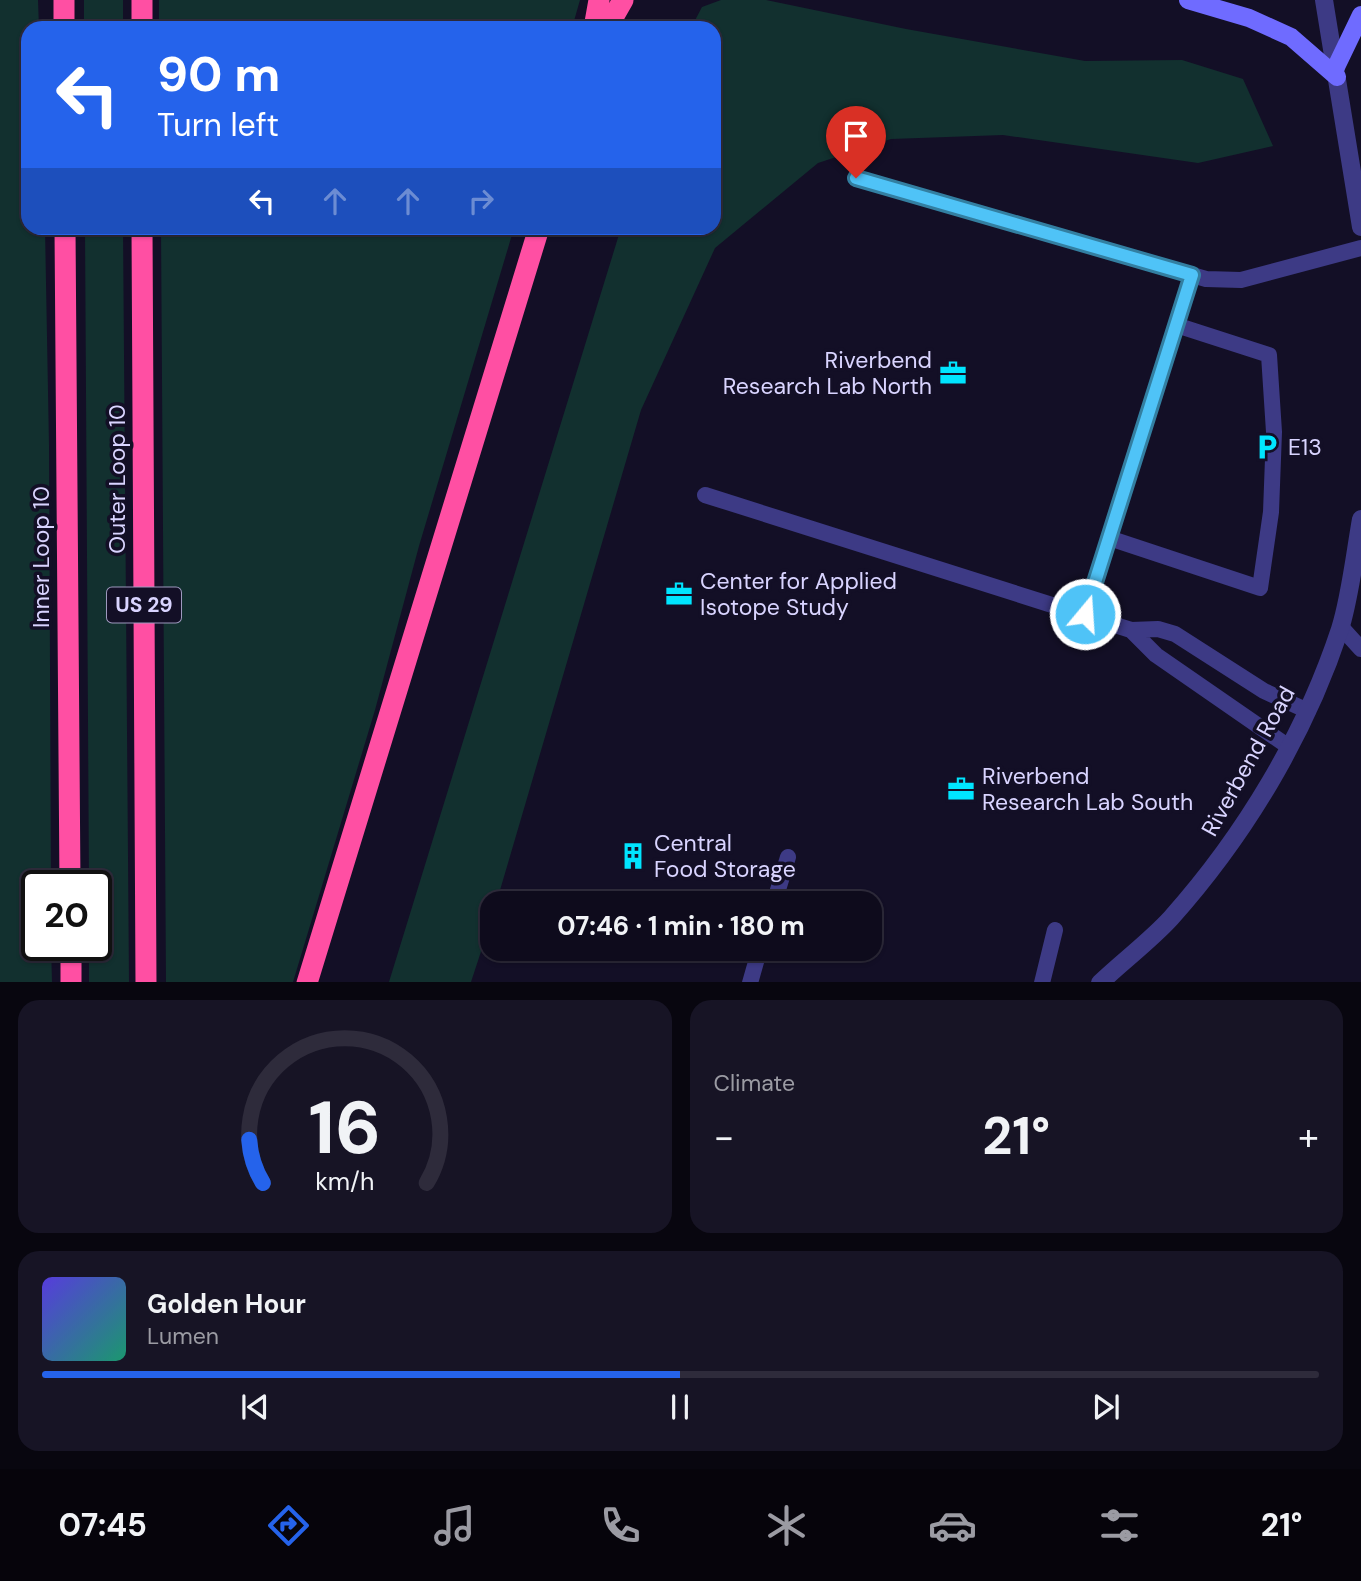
<!DOCTYPE html>
<html lang="en">
<head>
<meta charset="utf-8">
<style>
  body { margin:0; font-family:"DM Sans",sans-serif; background:#171425; color:#f1f3f6; height:100vh; display:flex; flex-direction:column; font-size:26px; white-space:nowrap }
  * { box-sizing:border-box; margin:0 }
  p { font-size:23px; color:#9b9ba3 }
  .icon { flex:none; width:38px; height:38px; fill:none; stroke:currentColor; stroke-width:2; stroke-linecap:round; stroke-linejoin:round }
  .map { position:relative; height:982px; overflow:hidden }
  .panel { display:flex; flex-direction:column; gap:18px; padding:18px; background:#08060f; flex:1 }
  .panel>* { flex:none }
  .banner { position:absolute; left:21px; top:21px; width:700px; height:214px; border-radius:21px; box-shadow:0 2px 5px #0004,0 0 0 2px #2e2b3b; background:#2563eb; color:#fff; overflow:hidden }
  .speed { position:absolute; left:21px; top:870px; display:flex; gap:14px; font-size:35px; font-weight:700; text-align:center }
  .speed>* { display:grid; place-content:center; width:91px; height:91px; border-radius:50%; background:#0e0b1c; box-shadow:0 2px 5px #0004,0 0 0 2px #2e2b3b; line-height:1 }
  .speed .limit { border:4px solid #111; border-radius:10px; background:#fff; color:#111 }
  .pin { position:absolute; display:grid; place-items:center; width:60px; height:60px; color:#fff; margin:-72px -30px; border-radius:50% 50% 50% 0; rotate:-45deg; box-shadow:0 0 7px #0007 }
  .pin .icon { rotate:45deg }
  .me { position:absolute; width:77px; margin:-38px; rotate:18deg; stroke-linejoin:round; filter:drop-shadow(0 0 5px #0008) }
  .turn { display:flex; align-items:center; gap:24px; height:147px; padding:0 21px; font-size:32px }
  .turn .icon { width:91px; height:91px; stroke-width:2.5 }
  .turn b { display:block; font-size:49px; line-height:60px }
  .lanes { display:flex; align-items:center; height:66px; padding:0 21px; background:#0003; justify-content:center; gap:35px; direction:ltr }
  .lanes .off { opacity:.35 }
  .big { font-size:52px; font-weight:700; line-height:1.1 }
  .panel .widget { flex:1; display:flex; flex-direction:column; justify-content:center; gap:10px; min-width:0; padding:0 24px; border-radius:21px; background:#171425 }
  .panel .dial { align-items:center; gap:0 }
  .dial svg { height:182px; overflow:visible; fill:none; stroke:#2e2b3b; stroke-width:7; stroke-linecap:round; text-anchor:middle }
  .dial text { fill:#f1f3f6; stroke:none }
  .song { display:flex; align-items:center; gap:21px }
  .cover { width:84px; height:84px; border-radius:10px; background:linear-gradient(135deg,hsl(250 70% 55%),hsl(160 70% 35%)) }
  .played { height:7px; border-radius:4px; background:linear-gradient(90deg,#2563eb 50%,#2e2b3b 50%) }
  .keys { display:flex; justify-content:space-around; direction:ltr }
  .heat { display:flex; justify-content:space-between; align-items:center; font-size:38px; direction:ltr }
  .panel .tiles { flex:1; display:grid; gap:18px; grid-template-columns:1fr 1fr }
  .widget:last-child { grid-column:span 2 }
  .trip { position:absolute; left:480px; top:891px; width:402px; height:70px; border-radius:21px; background:#0e0b1c; box-shadow:0 2px 5px #0004,0 0 0 2px #2e2b3b; font-weight:700; line-height:70px; text-align:center }
  .dock { display:flex; height:112px; justify-content:space-around; align-items:center; background:#06040b; color:#9b9ba3 }
  .dock .icon { width:49px; height:49px }
  .dock .active { color:#2563eb }
  .dock b { font-size:32px; color:#f1f3f6 }
  .map>svg:first-child { display:block }
  .green { fill:#12302f }
  .lines { fill:none; stroke-linecap:round; stroke-linejoin:round }
  .service { stroke:#3d3a85; stroke-width:16 }
  .tertiary { stroke:#3d3a85; stroke-width:18 }
  .secondary { stroke:#6f6bff; stroke-width:18 }
  .motorway { stroke:#ff4fa3; stroke-width:21 }
  .route-casing { stroke:#337fa1; stroke-width:18 }
  .route { stroke:#4fc3f7; stroke-width:12 }
  .labels { text-anchor:middle; stroke-width:7; stroke-linejoin:round; paint-order:stroke }
  .shield { fill:#130f26; stroke:#9e99be; stroke-width:2 }
  .shield-label { font-size:21px; font-weight:bold; fill:#d9d4ff }
  .poi-label { font-size:23px; fill:#d9d4ff; stroke:#130f26; text-anchor:start }
  .street-label { font-size:23px; fill:#d9d4ff; stroke:#130f26 }
</style>
</head>
<body>
<div class="map">
<svg width="1361" height="983" viewBox="0 0 1361 983">
  <rect width="100%" height="100%" fill="#130f26"/>
  <path class="green" d="M0 0H38L39 28H28V228H45L49 445 51 885 37 886V945H51L52 982H0Z
    M84 0H123V28H84Z
    M159 0H580L572 28H159Z
    M721 0H766L906 29 1085 61 1182 60 1243 79 1273 146 1198 163 1003 135 891 139 818 163 715 248 641 410 498 897 497 903H492V918L471 982H389L621 228H714V28H691L702 7Z
    M85 228H123L129 982H89V945H96V886L89 885Z
    M161 228H514L419 546 375 710 293 982H166Z"/>
  <g class="lines">
    <path class="service" d="M856 178 1206 279 1241 280 1361 248
      M705 495 1131 630 1158 629 1175 634 1264 691 1308 711
      M1109 538 1260 588 1271 512 1274 432 1269 355 1176 325
      M1085 614 1192 275
      M1341 627 1361 649
      M1131 630 1156 655 1289 747
      M774 903 788 857
      M750 983 760 948
      M1042 983 1055 930"/>
    <path class="tertiary" d="M1324 0 1361 227
      M1100 983C1123 961 1150 941 1171 918 1245 835 1305 735 1340 629 1350 598 1355 553 1361 519"/>
    <path class="secondary" d="M1188 0 1249 18 1291 37 1337 77
      M1335 69 1361 15"/>
    <path class="motorway" d="M64 0V28
      M142 28V0
      M594 28 599 0
      M607 28 623 0
      M65 228 70 886
      M142 228 146 983
      M71 945V983
      M307 983 539 228"/>
  </g>
  <g class="lines">
    <defs>
      <path id="route" d="M856 178 1192 275 1085 614"/>
    </defs>
    <use href="#route" class="route-casing"/>
    <use href="#route" class="route"/>
  </g>
  <defs>
    <symbol id="office-bare" viewBox="-9 -9 18 18"><path d="M-6-3h4V-5.5h4V-3h4V5H-6ZM-1-4.5V-3h2v-1.5ZM-6 0V1H6V0Z" fill="#00e5ff" stroke="#130f26" stroke-width="2.5" paint-order="stroke"/></symbol>
    <symbol id="parking-bare" viewBox="-9 -9 18 18"><path d="M-3.5-5.5H1a3.5 3.5 0 0 1 0 7H-1V5.5H-3.5ZM-1-3.4V-.6H.8a1.4 1.4 0 0 0 0-2.8Z" fill="#00e5ff" stroke="#130f26" stroke-width="2.5" paint-order="stroke"/></symbol>
    <symbol id="building-bare" viewBox="-9 -9 18 18"><path d="M-4-6H4V6H1V3H-1V6H-4ZM-2.5-4.3h1.7v1.8h-1.7ZM.8-4.3h1.7v1.8H.8ZM-2.5-1h1.7V.8h-1.7ZM.8-1h1.7V.8H.8Z" fill="#00e5ff" stroke="#130f26" stroke-width="2.5" paint-order="stroke"/></symbol>
  </defs>
  <g fill-rule="evenodd">
    <use href="#office-bare" x="934" y="354" width="38" height="38"/>
    <use href="#parking-bare" x="1248" y="428" width="38" height="38"/>
    <use href="#office-bare" x="660" y="575" width="38" height="38"/>
    <use href="#office-bare" x="942" y="770" width="38" height="38"/>
    <use href="#building-bare" x="614" y="837" width="38" height="38"/>
  </g>
  <g class="labels">
    <rect class="shield" x="107" y="587.5" width="74" height="35" rx="5"/>
    <g class="shield-label">
      <text x="144" y="612">US 29</text>
    </g>
    <g class="poi-label">
      <text x="932" y="368" text-anchor="end">Riverbend<tspan x="932" dy="26">Research Lab North</tspan></text>
      <text x="1288" y="455">E13</text>
      <text x="700" y="589">Center for Applied<tspan x="700" dy="26">Isotope Study</tspan></text>
      <text x="982" y="784">Riverbend<tspan x="982" dy="26">Research Lab South</tspan></text>
      <text x="654" y="851">Central<tspan x="654" dy="26">Food Storage</tspan></text>
    </g>
    <g class="street-label">
      <text transform="translate(117 479) rotate(-90)" y="8">Outer Loop 10</text>
      <text transform="translate(41 557) rotate(-90)" y="8">Inner Loop 10</text>
      <text transform="translate(1248 761) rotate(-61)" y="8">Riverbend Road</text>
    </g>
  </g>
</svg>
<div class="speed"><div class="limit">20</div></div>
<div class="pin" style="left:856px;top:178px;background:#d93025"><svg class="icon" aria-label="arrive" viewBox="0 0 24 24"><path d="M6 21V4h12l-3 4 3 4H6"/></svg></div>
<svg class="me" style="left:1085px;top:614px" viewBox="-20 -20 40 40"><circle r="17" fill="#4fc3f7" stroke="#fff" stroke-width="3"/><path d="M0-11L8 9 0 5-8 9z" fill="#fff"/></svg>
<div class="trip">07:46 · 1 min · 180 m</div>
<div class="banner">
<div class="turn"><svg class="icon" aria-label="left" viewBox="0 0 24 24"><path d="M17 20v-9H6M10 6l-5 5 5 5"/></svg><div><b>90 m</b>Turn left</div></div>
<div class="lanes"><svg class="icon" aria-label="left" viewBox="0 0 24 24"><path d="M17 20v-9H6M10 6l-5 5 5 5"/></svg><svg class="icon off" aria-label="ahead" viewBox="0 0 24 24"><path d="M12 20V5M6 11l6-6 6 6"/></svg><svg class="icon off" aria-label="ahead" viewBox="0 0 24 24"><path d="M12 20V5M6 11l6-6 6 6"/></svg><svg class="icon off" aria-label="right" viewBox="0 0 24 24"><path d="M7 20v-9h11M14 6l5 5-5 5"/></svg></div>
</div>
</div>
<section class="panel">
<div class="tiles">
<div class="widget dial"><svg viewBox="0 0 100 80">
<path d="M14 69A42 42 0 1 1 86 69"/>
<path d="M14 69A42 42 0 0 1 8 50" stroke="#2563eb"/>
<text x="50" y="56" font-size="32" font-weight="700">16</text>
<text x="50" y="72" font-size="11">km/h</text>
</svg></div>
<div class="widget"><p>Climate</p>
<div class="heat"><a>−</a><b class="big">21°</b><a>+</a></div>
</div>
<div class="widget">
<div class="song"><i class="cover"></i><div><b>Golden Hour</b><p>Lumen</p></div></div>
<div class="played"></div>
<div class="keys"><svg class="icon" aria-label="previous" viewBox="0 0 24 24"><path d="M18 5L8 12l10 7zM5 5v14"/></svg><svg class="icon" aria-label="pause" viewBox="0 0 24 24"><path d="M8 5v14M16 5v14"/></svg><svg class="icon" aria-label="next" viewBox="0 0 24 24"><path d="M6 5l10 7-10 7zM19 5v14"/></svg></div>
</div>
</div>
</section>
<nav class="dock">
<b>07:45</b>
<svg class="icon active" aria-label="directions" viewBox="0 0 24 24"><path d="M12 3l9 9-9 9-9-9zM9 14v-3h6M13 9l2 2-2 2"/></svg>
<svg class="icon" aria-label="music" viewBox="0 0 24 24"><path d="M9 18V5l10-2v13"/><circle cx="6" cy="18" r="3"/><circle cx="16" cy="16" r="3"/></svg>
<svg class="icon" aria-label="phone" viewBox="0 0 24 24"><path d="M5 4h4l2 5-3 2q2 4 5 5l2-3 5 2v4C11 20 4 13 5 4z"/></svg>
<svg class="icon" aria-label="climate" viewBox="0 0 24 24"><path d="M12 3v18M4 7l16 10M4 17L20 7"/></svg>
<svg class="icon" aria-label="car" viewBox="0 0 24 24"><path d="M5 17H2v-5l4-1 3-4h7l3 4 3 1v5h-3M9 17h6M6 11h13"/><circle cx="7" cy="17" r="2"/><circle cx="17" cy="17" r="2"/></svg>
<svg class="icon" aria-label="filters" viewBox="0 0 24 24"><path d="M4 7h16M4 17h16"/><circle cx="9" cy="7" r="2"/><circle cx="15" cy="17" r="2"/></svg>
<b>21°</b>
</nav>
</body>
</html>
